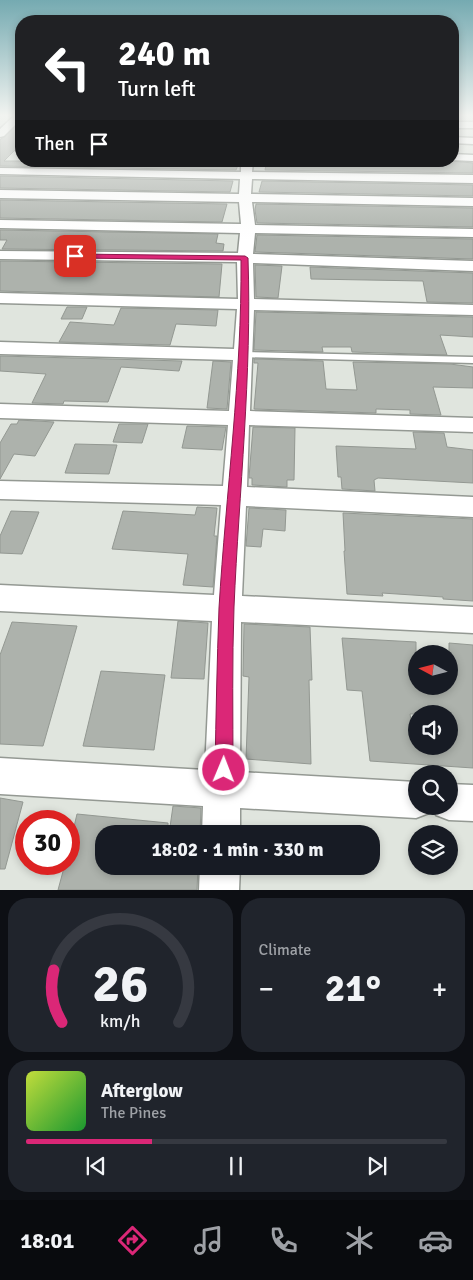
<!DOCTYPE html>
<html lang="en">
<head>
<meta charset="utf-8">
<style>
  body { margin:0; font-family:Signika,sans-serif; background:#20242c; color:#f1f3f6; height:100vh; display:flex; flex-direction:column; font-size:19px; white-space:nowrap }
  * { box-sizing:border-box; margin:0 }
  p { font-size:16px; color:#9ea1a6 }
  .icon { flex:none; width:28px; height:28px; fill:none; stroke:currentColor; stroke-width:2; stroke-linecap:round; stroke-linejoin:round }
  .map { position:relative; height:890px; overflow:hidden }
  .drawer { display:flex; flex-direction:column; gap:8px; padding:8px; background:#0d0f14; flex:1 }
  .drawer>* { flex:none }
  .top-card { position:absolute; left:15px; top:15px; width:444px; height:152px; border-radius:20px; box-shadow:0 2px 8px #0003; background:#202124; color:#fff; overflow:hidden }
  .needle { width:32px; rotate:277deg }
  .fabs { position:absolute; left:408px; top:645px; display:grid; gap:10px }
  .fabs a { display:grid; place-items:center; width:50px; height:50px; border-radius:50%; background:#171b24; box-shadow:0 2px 8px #0003; font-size:25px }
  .speed { position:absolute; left:15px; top:810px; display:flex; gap:10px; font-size:25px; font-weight:700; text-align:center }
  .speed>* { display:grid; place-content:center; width:65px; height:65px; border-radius:50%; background:#171b24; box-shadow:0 2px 8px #0003; line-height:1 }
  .speed .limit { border:8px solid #d22; background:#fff; color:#111 }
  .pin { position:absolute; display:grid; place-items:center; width:42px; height:42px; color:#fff; margin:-21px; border-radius:10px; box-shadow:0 2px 8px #0006 }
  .me { position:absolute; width:55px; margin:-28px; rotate:1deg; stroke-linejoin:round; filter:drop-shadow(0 0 4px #0008) }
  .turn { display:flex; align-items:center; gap:18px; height:105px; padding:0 20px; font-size:22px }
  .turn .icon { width:65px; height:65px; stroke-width:2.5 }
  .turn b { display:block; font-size:35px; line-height:42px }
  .then { display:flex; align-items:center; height:48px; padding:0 20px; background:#0003; gap:10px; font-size:19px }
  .big { font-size:38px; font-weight:700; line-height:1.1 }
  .drawer .widget { flex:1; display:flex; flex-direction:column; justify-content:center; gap:8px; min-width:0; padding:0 18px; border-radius:20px; background:#20242c }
  .drawer .dial { align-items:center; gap:0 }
  .dial svg { height:130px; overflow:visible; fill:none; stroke:#363941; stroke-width:7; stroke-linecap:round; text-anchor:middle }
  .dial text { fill:#f1f3f6; stroke:none }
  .song { display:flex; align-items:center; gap:15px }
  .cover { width:60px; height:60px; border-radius:8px; background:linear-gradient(135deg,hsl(70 70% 55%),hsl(130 70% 35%)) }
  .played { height:5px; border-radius:2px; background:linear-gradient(90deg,#db2777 30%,#363941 30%) }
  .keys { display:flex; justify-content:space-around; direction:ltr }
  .heat { display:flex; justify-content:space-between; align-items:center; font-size:28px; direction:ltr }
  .drawer .tiles { flex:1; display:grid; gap:8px; grid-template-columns:1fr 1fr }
  .widget:last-child { grid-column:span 2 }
  .trip { position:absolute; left:95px; top:825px; width:285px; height:50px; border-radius:20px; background:#171b24; box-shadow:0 2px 8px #0003; font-weight:700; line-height:50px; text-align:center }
  .menu { display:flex; height:80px; justify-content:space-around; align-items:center; background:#090b0e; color:#9ea1a6 }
  .menu .icon { width:35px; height:35px }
  .menu .selected { color:#db2777 }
  .menu b { font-size:22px; color:#f1f3f6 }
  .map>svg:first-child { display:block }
  .building { fill:#adb2ac; stroke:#939892; fill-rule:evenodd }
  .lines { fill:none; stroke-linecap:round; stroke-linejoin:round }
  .service-casing { stroke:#949993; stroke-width:3 }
  .minor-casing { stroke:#949993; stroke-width:3 }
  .service { fill:#fff; fill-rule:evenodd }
  .minor { fill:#fff; fill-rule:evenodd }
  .route { fill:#db2777; stroke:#8e194d }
</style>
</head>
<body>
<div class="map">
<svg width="473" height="890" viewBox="0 0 473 890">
  <rect width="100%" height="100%" fill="#e0e5de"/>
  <path class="building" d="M21 121V144L4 161H194L192 164 238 165 236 170 0 166V140Z
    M267 161H451L473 163V173L265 170Z
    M0 176 233 181 230 192 0 188Z
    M262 181 473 185V196L259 192Z
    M0 200 227 204 222 222 0 218Z
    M256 204 473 208V227L257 223 255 210Z
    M0 230 218 234 216 243 224 244 223 251 2 249 7 240H0Z
    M257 235 473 239V259L255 252Z
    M0 261 222 264 219 297 0 291Z
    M255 265 282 266 278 298 256 297Z
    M310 267 473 273V303L427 302 423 281 311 279Z
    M67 307H87L82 319H61Z
    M121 308 218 310 216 326 176 324 170 345 59 342 70 322 114 325Z
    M256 312 473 317V337L440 335 447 355 352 352 351 347H322L323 352 254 350Z
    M0 356 182 361 179 371 121 367 108 402 64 401 63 404 32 403 46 374 0 371Z
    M254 359 323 361 326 389 357 390 353 362 450 364 473 367V388L433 387 441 415 410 414V410L376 409V413L254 409 258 363H254Z
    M213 361 231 362 227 409 207 408Z
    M19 420 54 422 35 456 14 454 0 479V443L11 424H17Z
    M119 424H148L142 443 113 442Z
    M187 426 226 427 222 450 182 448Z
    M253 427 295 428 294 480H287V487L252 485V478H249Z
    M413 432 444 433 447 447 473 450V483L378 478 374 480 375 491 342 489 341 477H338L336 446 416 449Z
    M75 444 117 445 109 474 65 473Z
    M197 507 217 508 214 536H217L213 587 183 585 188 554 112 549 123 511 195 515Z
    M249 508 286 510 285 531 263 529 261 547 246 546Z
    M11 511 39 512 22 554 0 553V536Z
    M343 513 473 519V601L443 599V597L382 593 383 596 347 594 344 551H345Z
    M178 621 208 623 204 679 171 678Z
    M12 622 77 626 43 746 0 744V655Z
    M244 624 310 627 312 680H309L311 764 246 759 249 677 243 676Z
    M342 638 416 642V686H449V643L473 645V768L370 761 362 691 347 690ZM410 714H449V746H415Z
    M101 671 165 675 154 750 83 746Z
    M0 798 23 802 5 869H0Z
    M173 806 201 808 200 834H169Z
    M77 814 168 823V834H104V866H198L197 890H58L65 864H69V848Z"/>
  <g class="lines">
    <defs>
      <path id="service" d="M243 352 473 357V363L240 357 238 355Z"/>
      <path id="minor" d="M14 116H21V119L4 136 0 137V129Z
        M452 122H473V128H452Z
        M452 137 473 138V144L452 143Z
        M452 154 473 155V161L452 160Z
        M241 161H253L252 172 473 175V183L252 179 251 194 473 198V206L252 202 255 225 473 229V237L255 233 253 254 473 261V271L253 263 254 299 473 305V315L254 310 250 411 473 418V432L249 425 247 487 473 497V517L246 506 242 596 473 607V633L241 622 240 772 416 782V806H432L429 813 416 818 240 808V834H202L203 806 0 794V758L205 770 212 621 0 611V585L214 595 221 505 0 499V481L223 486 228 425 0 418V404L229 411 233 360 0 354V342L234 349 237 309 0 303V293L238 299 237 262 0 259V251L238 253 240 233 0 228V220L241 224 239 202 0 198V190L239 194 240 179 0 174V168L241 172Z
        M449 784 473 785V821L449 820 436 815 432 806H449Z
        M200 866H240L239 890H199Z"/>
    </defs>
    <use href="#service" class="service-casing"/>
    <use href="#minor" class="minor-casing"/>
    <use href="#service" class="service"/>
    <use href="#minor" class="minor"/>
  </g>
  <linearGradient id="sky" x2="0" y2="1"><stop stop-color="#75aab1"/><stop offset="0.48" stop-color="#f1f3f0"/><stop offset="1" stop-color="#f1f3f0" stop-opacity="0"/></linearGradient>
  <rect width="473" height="240" fill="url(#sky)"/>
  <path class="route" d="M73 254 245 256 248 258C252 375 239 491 234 607 232 661 233 716 233 770L230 777 224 779 217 777 215 770C216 716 217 662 219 608 226 492 242 376 241 260L75 258 71 256Z"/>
</svg>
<div class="fabs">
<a><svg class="needle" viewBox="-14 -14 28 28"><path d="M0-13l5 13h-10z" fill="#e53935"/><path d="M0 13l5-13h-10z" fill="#9ea1a6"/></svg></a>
<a><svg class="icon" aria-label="sound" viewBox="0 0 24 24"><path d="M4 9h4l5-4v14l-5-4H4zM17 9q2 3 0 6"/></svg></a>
<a><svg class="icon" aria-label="search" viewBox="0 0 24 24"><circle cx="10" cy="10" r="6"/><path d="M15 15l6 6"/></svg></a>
<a><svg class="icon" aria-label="layers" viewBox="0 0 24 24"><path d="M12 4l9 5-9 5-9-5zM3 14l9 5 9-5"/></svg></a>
</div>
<div class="speed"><div class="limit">30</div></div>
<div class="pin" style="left:75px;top:256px;background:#d93025"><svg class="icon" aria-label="arrive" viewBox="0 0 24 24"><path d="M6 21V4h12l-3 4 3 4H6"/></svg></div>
<svg class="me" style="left:224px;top:770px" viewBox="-20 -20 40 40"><circle r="17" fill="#db2777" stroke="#fff" stroke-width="3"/><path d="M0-11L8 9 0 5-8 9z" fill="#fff"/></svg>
<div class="trip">18:02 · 1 min · 330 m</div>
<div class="top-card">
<div class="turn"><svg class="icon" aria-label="left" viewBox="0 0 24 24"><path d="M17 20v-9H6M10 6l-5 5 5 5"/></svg><div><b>240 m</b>Turn left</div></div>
<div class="then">Then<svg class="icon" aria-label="arrive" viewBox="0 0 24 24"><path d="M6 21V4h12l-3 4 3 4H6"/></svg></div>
</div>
</div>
<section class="drawer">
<div class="tiles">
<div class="widget dial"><svg viewBox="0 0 100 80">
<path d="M14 69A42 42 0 1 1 86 69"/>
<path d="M14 69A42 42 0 0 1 9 37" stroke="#db2777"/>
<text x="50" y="56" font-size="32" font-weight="700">26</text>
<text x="50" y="72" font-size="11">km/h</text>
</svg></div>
<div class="widget"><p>Climate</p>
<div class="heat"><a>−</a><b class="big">21°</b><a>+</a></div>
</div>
<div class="widget">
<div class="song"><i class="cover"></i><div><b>Afterglow</b><p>The Pines</p></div></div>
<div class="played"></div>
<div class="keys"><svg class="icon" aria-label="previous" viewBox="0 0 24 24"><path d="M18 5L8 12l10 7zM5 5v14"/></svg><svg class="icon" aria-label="pause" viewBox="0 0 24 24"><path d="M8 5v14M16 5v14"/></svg><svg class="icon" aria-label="next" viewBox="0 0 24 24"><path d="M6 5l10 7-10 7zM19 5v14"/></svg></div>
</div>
</div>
</section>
<nav class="menu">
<b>18:01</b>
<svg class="icon selected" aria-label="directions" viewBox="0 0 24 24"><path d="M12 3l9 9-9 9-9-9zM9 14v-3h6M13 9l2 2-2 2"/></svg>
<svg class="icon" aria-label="music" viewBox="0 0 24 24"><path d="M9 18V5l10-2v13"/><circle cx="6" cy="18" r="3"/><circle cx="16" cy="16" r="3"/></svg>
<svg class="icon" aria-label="phone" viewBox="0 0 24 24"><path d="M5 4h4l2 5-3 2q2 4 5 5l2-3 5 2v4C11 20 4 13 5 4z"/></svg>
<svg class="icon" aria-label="climate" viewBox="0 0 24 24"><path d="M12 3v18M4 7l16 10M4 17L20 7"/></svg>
<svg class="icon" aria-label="car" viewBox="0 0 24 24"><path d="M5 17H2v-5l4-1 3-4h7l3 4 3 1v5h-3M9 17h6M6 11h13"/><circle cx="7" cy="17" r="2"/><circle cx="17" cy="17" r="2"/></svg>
</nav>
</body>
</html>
